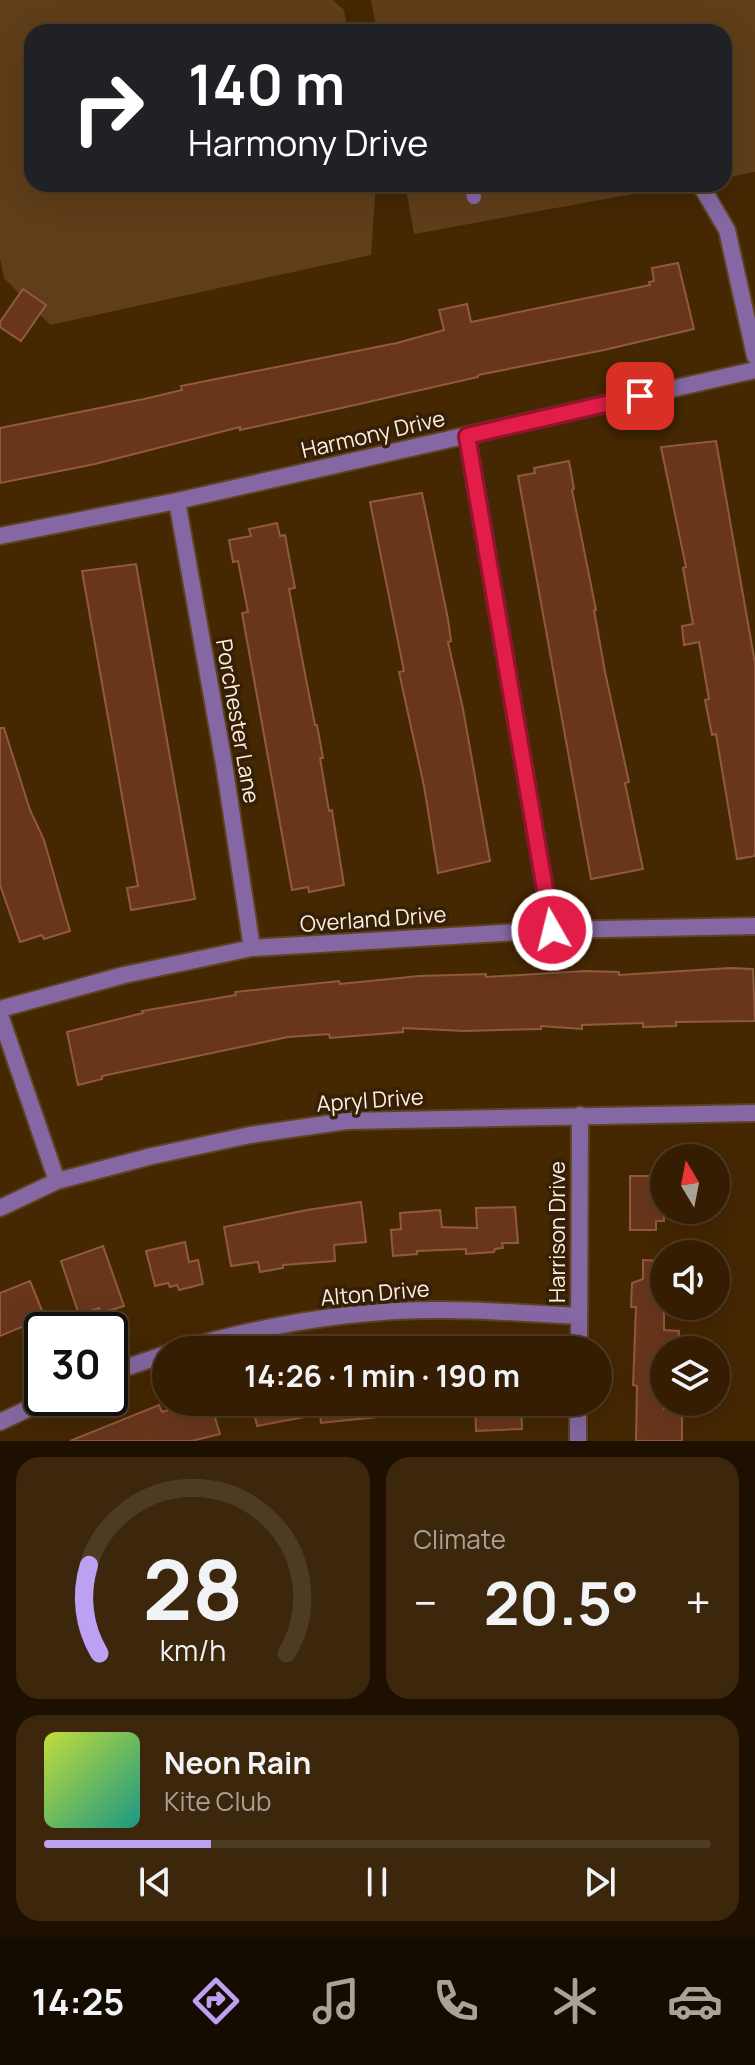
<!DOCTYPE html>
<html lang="en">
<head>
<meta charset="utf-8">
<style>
  body { margin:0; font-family:Manrope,sans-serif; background:#3c260c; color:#f1f3f6; height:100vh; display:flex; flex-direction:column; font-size:30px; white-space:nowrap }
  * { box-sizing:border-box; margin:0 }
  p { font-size:26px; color:#a9a299 }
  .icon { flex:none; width:44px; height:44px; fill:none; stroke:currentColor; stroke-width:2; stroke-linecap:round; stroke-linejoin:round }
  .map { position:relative; height:1441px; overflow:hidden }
  .panel { display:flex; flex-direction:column; gap:16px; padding:16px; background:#1d1001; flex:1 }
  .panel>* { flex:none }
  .hud { position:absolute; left:24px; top:24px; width:708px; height:168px; border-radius:24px; box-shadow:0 8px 32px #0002,0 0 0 2px #4e3b24; background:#202124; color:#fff; overflow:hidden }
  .needle { width:52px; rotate:350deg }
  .fabs { position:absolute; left:650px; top:1144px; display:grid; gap:16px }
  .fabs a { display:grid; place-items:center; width:80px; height:80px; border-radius:50%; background:#341d02; box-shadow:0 8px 32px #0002,0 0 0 2px #4e3b24; font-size:40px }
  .speed { position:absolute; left:24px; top:1312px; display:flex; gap:16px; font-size:40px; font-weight:700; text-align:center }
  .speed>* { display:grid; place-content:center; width:104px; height:104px; border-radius:50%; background:#341d02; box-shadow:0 8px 32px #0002,0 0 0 2px #4e3b24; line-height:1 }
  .speed .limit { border:4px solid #111; border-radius:12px; background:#fff; color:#111 }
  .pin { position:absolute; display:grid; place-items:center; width:68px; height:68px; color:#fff; margin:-34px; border-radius:16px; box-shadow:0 4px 12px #0006 }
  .me { position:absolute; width:88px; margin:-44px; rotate:352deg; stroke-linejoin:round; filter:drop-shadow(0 0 6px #0008) }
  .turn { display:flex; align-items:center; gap:28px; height:168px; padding:0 32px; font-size:36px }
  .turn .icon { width:104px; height:104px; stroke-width:2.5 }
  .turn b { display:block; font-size:56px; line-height:68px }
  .big { font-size:60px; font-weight:700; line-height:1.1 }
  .panel .card { flex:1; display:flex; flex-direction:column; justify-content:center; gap:12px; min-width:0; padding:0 28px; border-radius:24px; background:#3c260c }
  .panel .dial { align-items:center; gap:0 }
  .dial svg { height:208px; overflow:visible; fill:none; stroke:#4e3b24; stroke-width:7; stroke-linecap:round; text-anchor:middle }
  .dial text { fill:#f1f3f6; stroke:none }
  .song { display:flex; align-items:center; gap:24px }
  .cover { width:96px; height:96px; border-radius:12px; background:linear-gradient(135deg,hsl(70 70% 55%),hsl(170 70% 35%)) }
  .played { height:8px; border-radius:4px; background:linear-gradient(90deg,#bca0f2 25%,#4e3b24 25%) }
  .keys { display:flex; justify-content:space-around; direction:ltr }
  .heat { display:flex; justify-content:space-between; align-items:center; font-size:44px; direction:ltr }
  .panel .tiles { flex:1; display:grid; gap:16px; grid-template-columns:1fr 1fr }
  .card:last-child { grid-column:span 2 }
  .trip { position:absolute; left:152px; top:1336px; width:460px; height:80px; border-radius:40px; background:#341d02; box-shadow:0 8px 32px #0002,0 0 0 2px #4e3b24; font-weight:700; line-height:80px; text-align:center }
  .menu { display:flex; height:128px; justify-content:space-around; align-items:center; background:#150c01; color:#a9a299 }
  .menu .icon { width:56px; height:56px }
  .menu .selected { color:#bca0f2 }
  .menu b { font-size:36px; color:#f1f3f6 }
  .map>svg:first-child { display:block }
  .green { fill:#5f3e19 }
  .building { fill:#69361c; stroke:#905a3f; stroke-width:2 }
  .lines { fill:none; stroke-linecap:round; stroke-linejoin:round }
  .lane-casing { stroke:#5f4321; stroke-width:18 }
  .street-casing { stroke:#5f4321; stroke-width:20 }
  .lane { stroke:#8568a3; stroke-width:14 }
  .street { stroke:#8568a3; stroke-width:16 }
  .route-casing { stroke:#92132f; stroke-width:20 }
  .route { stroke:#e11d48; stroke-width:14 }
  .labels { text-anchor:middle; stroke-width:7; stroke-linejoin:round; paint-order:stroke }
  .street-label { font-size:22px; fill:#feefe1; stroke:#352007 }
</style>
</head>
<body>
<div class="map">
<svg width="755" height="1441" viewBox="0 0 755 1441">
  <rect width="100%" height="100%" fill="#452702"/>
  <path class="green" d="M0 0H333L344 10 348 32H32V184H376L371 255 50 325 4 278 0 259Z
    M371 0H755V172L724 178V32H377Z
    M405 184H688L414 234Z"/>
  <path class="building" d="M678 263 694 329 604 350 478 375V377L346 407 240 430V427L95 464 0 483V428L144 399 182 390 181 386 397 343 444 330 439 310 467 304 471 322 650 285 649 282 654 281 652 268Z
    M23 289 46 305 21 341 0 327V322Z
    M716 441 755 663V856L737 859 716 734 712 735 705 700 709 699 699 642 684 645 682 626 693 624 683 568 686 567 661 447Z
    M569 461 574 489 572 490 596 610H594L605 672 629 782 625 783 643 869 591 879 518 476 535 473 534 468Z
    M422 493 448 619 451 641 448 642 463 709 490 861 438 873 424 786 399 672 404 671 370 502Z
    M277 523 280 536 285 535 295 588 289 589 305 674 315 725H317L323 758H320L329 811 332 810 344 885 309 892 308 887 292 890 242 613 248 612 238 561 233 562 229 540 251 536 249 529Z
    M136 564 195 899 131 910 127 888 138 886 82 571Z
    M0 728H4L30 810 44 840 70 931 44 939 42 935 20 942 0 885Z
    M730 968 753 969 755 1021 676 1022V1026L643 1027V1023L582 1025V1029L541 1026V1029L464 1031 403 1028V1032L330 1038 329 1034 288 1037 102 1076V1079L78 1085 67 1032 143 1013 142 1011 236 995 235 992 339 981 340 984 419 976 486 974V977L585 971 619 972V975Z
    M630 1176H664V1221H656V1230H630Z
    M361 1202 366 1242 334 1245 335 1261 283 1265V1268L260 1272 258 1262 231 1266 224 1227 307 1210Z
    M515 1207 518 1243H502L503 1248 495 1249 494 1252 466 1254V1249L417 1251V1254L393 1256 391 1230 401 1229 400 1213 440 1210 442 1227 477 1228 476 1208Z
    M185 1242 189 1262 198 1260 203 1284 179 1290 177 1285 170 1287 168 1283 155 1286 146 1251Z
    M103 1246 124 1306 101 1313 99 1308 79 1315 61 1261Z
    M643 1260 664 1261V1330L679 1331 678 1350H664V1409H682V1441H636L637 1386 633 1385 636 1307H631L632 1283 643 1279Z
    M30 1281 50 1330H42V1334L30 1340 24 1326 0 1336V1293Z
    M183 1402H210L220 1434 192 1441H70L159 1405 162 1412 184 1405Z
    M252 1402H396L397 1415 321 1423 320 1414 257 1426Z
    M475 1402H521L522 1429 476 1431Z"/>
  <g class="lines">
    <defs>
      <path id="lane" d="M471 184 474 197"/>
      <path id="street" d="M700 184 727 230 755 356
        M467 436 552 930
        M177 501 224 764 252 948
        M0 536 177 501 755 370
        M0 1009 124 975 252 948 552 930 755 926
        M0 1015 57 1181
        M0 1208 57 1181 152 1156 250 1135 347 1121 755 1113
        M178 1350C264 1325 355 1309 444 1310 489 1310 534 1314 579 1316
        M579 1350 580 1115
        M110 1373 166 1354
        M0 1422 51 1398
        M578 1441V1402"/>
    </defs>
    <use href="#lane" class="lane-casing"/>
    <use href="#street" class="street-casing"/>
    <use href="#lane" class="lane"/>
    <use href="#street" class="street"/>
  </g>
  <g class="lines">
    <defs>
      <path id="route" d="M552 930 467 436 640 396"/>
    </defs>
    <use href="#route" class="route-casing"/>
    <use href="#route" class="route"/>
  </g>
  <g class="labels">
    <g class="street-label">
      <text transform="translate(373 434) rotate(-13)" y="8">Harmony Drive</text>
      <text transform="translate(238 721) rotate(80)" y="8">Porchester Lane</text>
      <text transform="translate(373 919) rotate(-4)" y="8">Overland Drive</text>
      <text transform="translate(370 1100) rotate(-4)" y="8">Apryl Drive</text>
      <text transform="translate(557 1232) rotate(-90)" y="8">Harrison Drive</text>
      <text transform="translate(375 1293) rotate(-5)" y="8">Alton Drive</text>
    </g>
  </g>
</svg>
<div class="fabs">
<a><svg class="needle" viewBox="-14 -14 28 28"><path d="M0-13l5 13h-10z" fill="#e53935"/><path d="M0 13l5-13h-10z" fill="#a9a299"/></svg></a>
<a><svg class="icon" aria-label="sound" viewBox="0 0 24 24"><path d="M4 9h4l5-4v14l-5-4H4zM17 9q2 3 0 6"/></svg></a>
<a><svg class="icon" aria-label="layers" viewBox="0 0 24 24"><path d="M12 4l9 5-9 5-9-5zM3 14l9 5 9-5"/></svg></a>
</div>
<div class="speed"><div class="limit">30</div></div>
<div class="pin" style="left:640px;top:396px;background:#d93025"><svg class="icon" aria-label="arrive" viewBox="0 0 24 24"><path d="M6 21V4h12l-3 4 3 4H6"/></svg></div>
<svg class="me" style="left:552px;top:930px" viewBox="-20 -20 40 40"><circle r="17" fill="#e11d48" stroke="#fff" stroke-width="3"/><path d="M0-11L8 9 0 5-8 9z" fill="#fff"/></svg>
<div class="trip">14:26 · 1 min · 190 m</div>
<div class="hud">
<div class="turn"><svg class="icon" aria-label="right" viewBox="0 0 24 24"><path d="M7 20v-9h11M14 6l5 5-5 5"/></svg><div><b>140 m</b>Harmony Drive</div></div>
</div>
</div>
<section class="panel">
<div class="tiles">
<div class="card dial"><svg viewBox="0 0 100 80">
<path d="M14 69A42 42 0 1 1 86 69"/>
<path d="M14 69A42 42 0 0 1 10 35" stroke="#bca0f2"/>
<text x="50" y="56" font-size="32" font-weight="700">28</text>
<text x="50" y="72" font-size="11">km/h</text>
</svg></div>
<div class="card"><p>Climate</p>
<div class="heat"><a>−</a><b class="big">20.5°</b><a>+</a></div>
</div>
<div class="card">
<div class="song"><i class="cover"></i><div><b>Neon Rain</b><p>Kite Club</p></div></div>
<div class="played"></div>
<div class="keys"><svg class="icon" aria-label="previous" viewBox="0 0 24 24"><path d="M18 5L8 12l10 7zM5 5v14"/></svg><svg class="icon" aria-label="pause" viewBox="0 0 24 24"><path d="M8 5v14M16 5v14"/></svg><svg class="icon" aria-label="next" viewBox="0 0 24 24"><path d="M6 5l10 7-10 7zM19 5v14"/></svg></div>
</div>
</div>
</section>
<nav class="menu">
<b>14:25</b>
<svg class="icon selected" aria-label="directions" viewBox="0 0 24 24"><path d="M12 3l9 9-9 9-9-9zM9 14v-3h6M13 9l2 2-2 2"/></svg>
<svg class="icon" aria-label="music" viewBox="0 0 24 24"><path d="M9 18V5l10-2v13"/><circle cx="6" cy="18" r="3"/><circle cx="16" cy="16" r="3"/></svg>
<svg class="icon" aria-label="phone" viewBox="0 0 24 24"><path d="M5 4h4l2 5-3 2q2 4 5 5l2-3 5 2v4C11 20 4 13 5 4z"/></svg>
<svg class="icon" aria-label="climate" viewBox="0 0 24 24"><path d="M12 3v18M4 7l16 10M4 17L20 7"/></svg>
<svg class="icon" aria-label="car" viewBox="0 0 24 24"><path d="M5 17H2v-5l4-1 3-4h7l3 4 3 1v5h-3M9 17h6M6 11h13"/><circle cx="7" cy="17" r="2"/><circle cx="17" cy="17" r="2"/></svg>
</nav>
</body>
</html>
